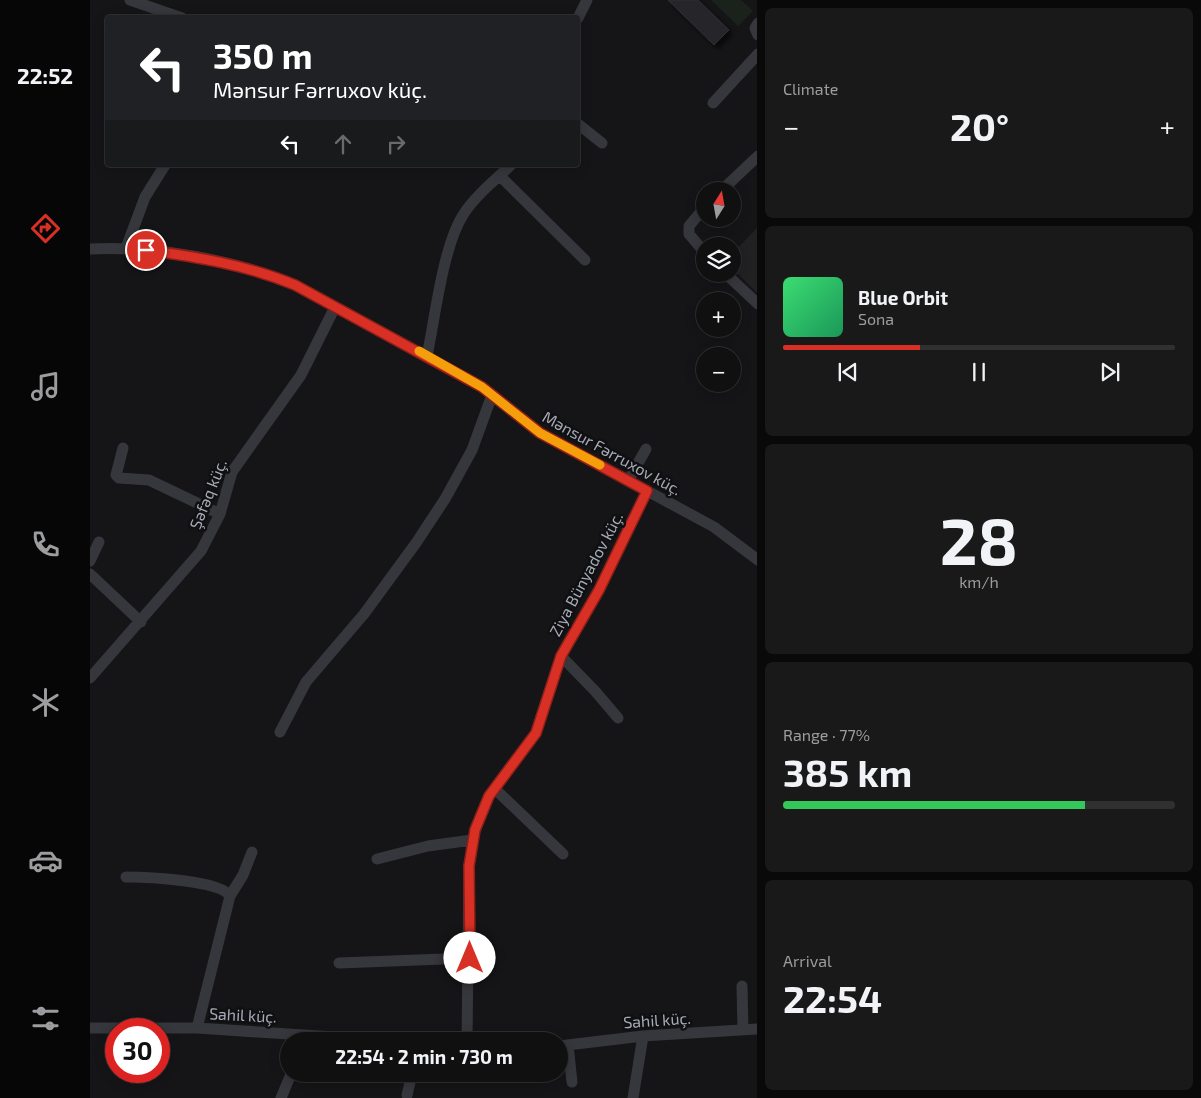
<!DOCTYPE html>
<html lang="en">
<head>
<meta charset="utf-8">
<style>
  body { margin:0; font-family:"Exo 2",sans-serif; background:#19191a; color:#f1f3f6; height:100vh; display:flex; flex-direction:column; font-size:19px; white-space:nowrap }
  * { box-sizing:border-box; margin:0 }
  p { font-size:16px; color:#9c9d9f }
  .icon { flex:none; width:28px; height:28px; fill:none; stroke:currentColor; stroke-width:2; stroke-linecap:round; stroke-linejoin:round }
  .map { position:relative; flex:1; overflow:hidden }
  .panel { display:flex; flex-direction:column; gap:8px; padding:8px; background:#090909; width:444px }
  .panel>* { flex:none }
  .guide { position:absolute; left:15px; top:15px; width:475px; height:152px; border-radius:5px; box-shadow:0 2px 12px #0003,0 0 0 1px #303031; background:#202124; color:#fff; overflow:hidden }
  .needle { width:32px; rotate:11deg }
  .buttons { position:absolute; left:606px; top:182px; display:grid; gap:10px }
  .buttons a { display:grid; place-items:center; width:45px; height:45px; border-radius:50%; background:#101011; box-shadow:0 2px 12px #0003,0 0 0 1px #303031; font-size:25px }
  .speed { position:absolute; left:15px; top:1018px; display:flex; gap:10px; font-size:25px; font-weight:700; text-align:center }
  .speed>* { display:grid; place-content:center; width:65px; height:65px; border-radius:50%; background:#101011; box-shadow:0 2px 12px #0003,0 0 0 1px #303031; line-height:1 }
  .speed .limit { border:8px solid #d22; background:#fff; color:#111 }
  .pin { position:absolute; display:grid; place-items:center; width:42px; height:42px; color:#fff; margin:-21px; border:2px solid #fff; border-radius:50%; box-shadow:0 1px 5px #0007 }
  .me { position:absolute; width:55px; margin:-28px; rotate:0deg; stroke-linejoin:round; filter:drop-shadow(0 0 4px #0008) }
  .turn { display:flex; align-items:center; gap:18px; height:105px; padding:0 25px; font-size:22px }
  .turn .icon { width:65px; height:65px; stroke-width:2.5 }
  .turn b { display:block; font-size:35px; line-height:42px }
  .lanes { display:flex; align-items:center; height:48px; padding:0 25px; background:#0003; justify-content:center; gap:25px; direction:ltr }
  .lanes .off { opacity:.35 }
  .big { font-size:38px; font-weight:700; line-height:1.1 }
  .panel .card { flex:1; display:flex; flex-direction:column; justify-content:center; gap:8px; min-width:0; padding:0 18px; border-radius:8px; background:#19191a }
  .panel .dial { align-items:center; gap:0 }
  .dial b { font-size:65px; line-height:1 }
  .song { display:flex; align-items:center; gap:15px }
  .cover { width:60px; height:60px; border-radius:8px; background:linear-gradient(135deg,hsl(140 70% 55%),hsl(150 70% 35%)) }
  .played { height:5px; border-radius:2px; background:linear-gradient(90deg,#d93025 35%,#303031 35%) }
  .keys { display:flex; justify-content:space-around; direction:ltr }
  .heat { display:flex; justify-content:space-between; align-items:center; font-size:28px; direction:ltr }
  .charge { height:8px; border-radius:4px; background:linear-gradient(90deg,#34c759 77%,#303031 0) }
  .trip { position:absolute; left:190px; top:1032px; width:288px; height:50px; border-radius:25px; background:#101011; box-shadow:0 2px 12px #0003,0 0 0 1px #303031; font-weight:700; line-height:50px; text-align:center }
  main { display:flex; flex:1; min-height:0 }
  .dock { display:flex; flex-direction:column; width:90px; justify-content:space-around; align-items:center; background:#060607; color:#9c9d9f }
  .dock .icon { width:35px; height:35px }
  .dock .current { color:#d93025 }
  .dock b { font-size:22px; color:#f1f3f6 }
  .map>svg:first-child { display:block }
  .built { fill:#212124 }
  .green { fill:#1b221c }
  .building { fill:#28282b; stroke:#2f2f33; filter:url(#shadow) }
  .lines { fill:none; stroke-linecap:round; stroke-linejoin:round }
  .minor { stroke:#36373c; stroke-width:11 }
  .route-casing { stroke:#8d1f18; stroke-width:12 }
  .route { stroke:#d93025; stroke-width:9 }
  .slow { stroke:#f59e0b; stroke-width:9 }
  .labels { text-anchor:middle; stroke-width:5; stroke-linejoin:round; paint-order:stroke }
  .street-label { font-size:16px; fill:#a7abb7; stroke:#101012 }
</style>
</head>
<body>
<main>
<nav class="dock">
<b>22:52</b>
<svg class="icon current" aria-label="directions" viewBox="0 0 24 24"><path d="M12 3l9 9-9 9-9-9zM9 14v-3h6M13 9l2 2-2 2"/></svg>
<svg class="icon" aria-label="music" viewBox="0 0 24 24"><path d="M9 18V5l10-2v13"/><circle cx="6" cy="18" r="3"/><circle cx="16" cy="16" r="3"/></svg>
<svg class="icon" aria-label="phone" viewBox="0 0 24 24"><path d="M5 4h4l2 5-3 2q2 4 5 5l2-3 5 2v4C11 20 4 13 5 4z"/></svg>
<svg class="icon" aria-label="climate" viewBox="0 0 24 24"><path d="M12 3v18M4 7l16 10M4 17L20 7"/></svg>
<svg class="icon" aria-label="car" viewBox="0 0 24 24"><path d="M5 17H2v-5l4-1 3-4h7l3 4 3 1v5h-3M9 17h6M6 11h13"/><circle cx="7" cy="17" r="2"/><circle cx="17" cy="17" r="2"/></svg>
<svg class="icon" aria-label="filters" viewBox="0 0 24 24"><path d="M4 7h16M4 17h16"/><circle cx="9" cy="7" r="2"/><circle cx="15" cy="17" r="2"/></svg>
</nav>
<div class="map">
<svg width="668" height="1098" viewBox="0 0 668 1098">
  <defs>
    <filter id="shadow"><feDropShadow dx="4" dy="4" stdDeviation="2.5" flood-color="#0009"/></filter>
  </defs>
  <rect width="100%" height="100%" fill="#151517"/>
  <path class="built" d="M667 228V293L642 268 643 253Z"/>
  <path class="green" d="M621 0H651L663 11 648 26Z"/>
  <path class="building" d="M578 0H608L639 30 624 45Z"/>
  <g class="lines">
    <path class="minor" d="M40 0 92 18
      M488 18 497 0
      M668 23 665 28 668 35
      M623 103 668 54
      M488 124 512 143
      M410 176 495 260
      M631 191 668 156
      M615 207 599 226V234L615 253
      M36 248 55 197 75 165
      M0 249C69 246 141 259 205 285L392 387 450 433 624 527 668 560
      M636 274 668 304
      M337 356C345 318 353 246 373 215 384 197 405 180 421 165
      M33 448 26 475 29 478 59 480 130 514
      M538 481 556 449
      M0 561 9 542
      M0 574 51 622
      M471 656 505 691 528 718
      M0 678 111 551 130 514 142 472 211 375 245 307
      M190 732 216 682 274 614 326 543 355 499 382 450 402 395
      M405 789 473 854
      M287 859 338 846 382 840
      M36 877C55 877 130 880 140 896L107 1028
      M140 896 153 875 162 852
      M249 963 380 958
      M652 986 653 1030
      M0 1028H107L305 1041
      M377 1041 379 866 385 830 399 796 446 733 471 656 509 590 557 491
      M478 1045 482 1082
      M469 1046 553 1036 668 1029
      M317 1095 322 1074
      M191 1098 201 1074
      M543 1098 553 1036"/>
  </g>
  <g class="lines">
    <defs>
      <path id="route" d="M56 250C107 257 157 265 205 285L392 387 450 433 557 491 509 590 471 656 446 733 399 796 385 830 379 866 380 958"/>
    </defs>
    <use href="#route" class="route-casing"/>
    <use href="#route" class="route"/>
    <path class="slow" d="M329 351 392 387 450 433 510 465"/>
  </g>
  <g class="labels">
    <g class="street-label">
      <text transform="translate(522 453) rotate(29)" y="6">Mənsur Fərruxov küç.</text>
      <text transform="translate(118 494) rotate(-68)" y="6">Şəfəq küç.</text>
      <text transform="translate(496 574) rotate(-62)" y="6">Ziya Bünyadov küç.</text>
      <text transform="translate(153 1015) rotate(3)" y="6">Sahil küç.</text>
      <text transform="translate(567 1020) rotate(-4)" y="6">Sahil küç.</text>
    </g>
  </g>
</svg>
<div class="buttons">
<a><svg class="needle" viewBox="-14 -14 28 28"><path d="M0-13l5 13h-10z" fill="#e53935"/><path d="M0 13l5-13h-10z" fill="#9c9d9f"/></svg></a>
<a><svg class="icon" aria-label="layers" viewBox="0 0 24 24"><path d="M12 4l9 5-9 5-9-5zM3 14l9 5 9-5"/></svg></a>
<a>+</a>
<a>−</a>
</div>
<div class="speed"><div class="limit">30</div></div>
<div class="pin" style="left:56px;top:250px;background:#d93025"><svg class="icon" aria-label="arrive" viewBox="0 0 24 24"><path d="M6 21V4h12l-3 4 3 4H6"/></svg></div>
<svg class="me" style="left:380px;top:958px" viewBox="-20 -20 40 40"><circle r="19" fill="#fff"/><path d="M0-13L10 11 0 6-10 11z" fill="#d93025"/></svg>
<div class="trip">22:54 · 2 min · 730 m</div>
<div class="guide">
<div class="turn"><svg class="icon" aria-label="left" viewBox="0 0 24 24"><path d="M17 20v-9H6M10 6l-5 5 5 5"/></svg><div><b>350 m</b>Mənsur Fərruxov küç.</div></div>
<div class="lanes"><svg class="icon" aria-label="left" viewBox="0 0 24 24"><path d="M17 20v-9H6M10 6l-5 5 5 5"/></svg><svg class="icon off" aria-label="ahead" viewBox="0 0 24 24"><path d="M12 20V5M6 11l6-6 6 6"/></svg><svg class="icon off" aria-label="right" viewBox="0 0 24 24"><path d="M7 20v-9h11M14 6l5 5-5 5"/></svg></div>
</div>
</div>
<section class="panel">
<div class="card"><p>Climate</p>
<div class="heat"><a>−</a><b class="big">20°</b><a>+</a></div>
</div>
<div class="card">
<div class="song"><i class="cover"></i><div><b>Blue Orbit</b><p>Sona</p></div></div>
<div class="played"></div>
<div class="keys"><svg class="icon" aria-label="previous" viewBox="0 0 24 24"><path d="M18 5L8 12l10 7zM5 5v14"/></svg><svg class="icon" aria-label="pause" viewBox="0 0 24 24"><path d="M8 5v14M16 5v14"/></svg><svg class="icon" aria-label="next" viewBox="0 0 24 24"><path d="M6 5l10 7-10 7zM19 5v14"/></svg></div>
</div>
<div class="card dial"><b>28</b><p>km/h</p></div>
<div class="card"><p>Range · 77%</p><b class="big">385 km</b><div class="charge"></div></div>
<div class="card"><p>Arrival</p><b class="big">22:54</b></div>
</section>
</main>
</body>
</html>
